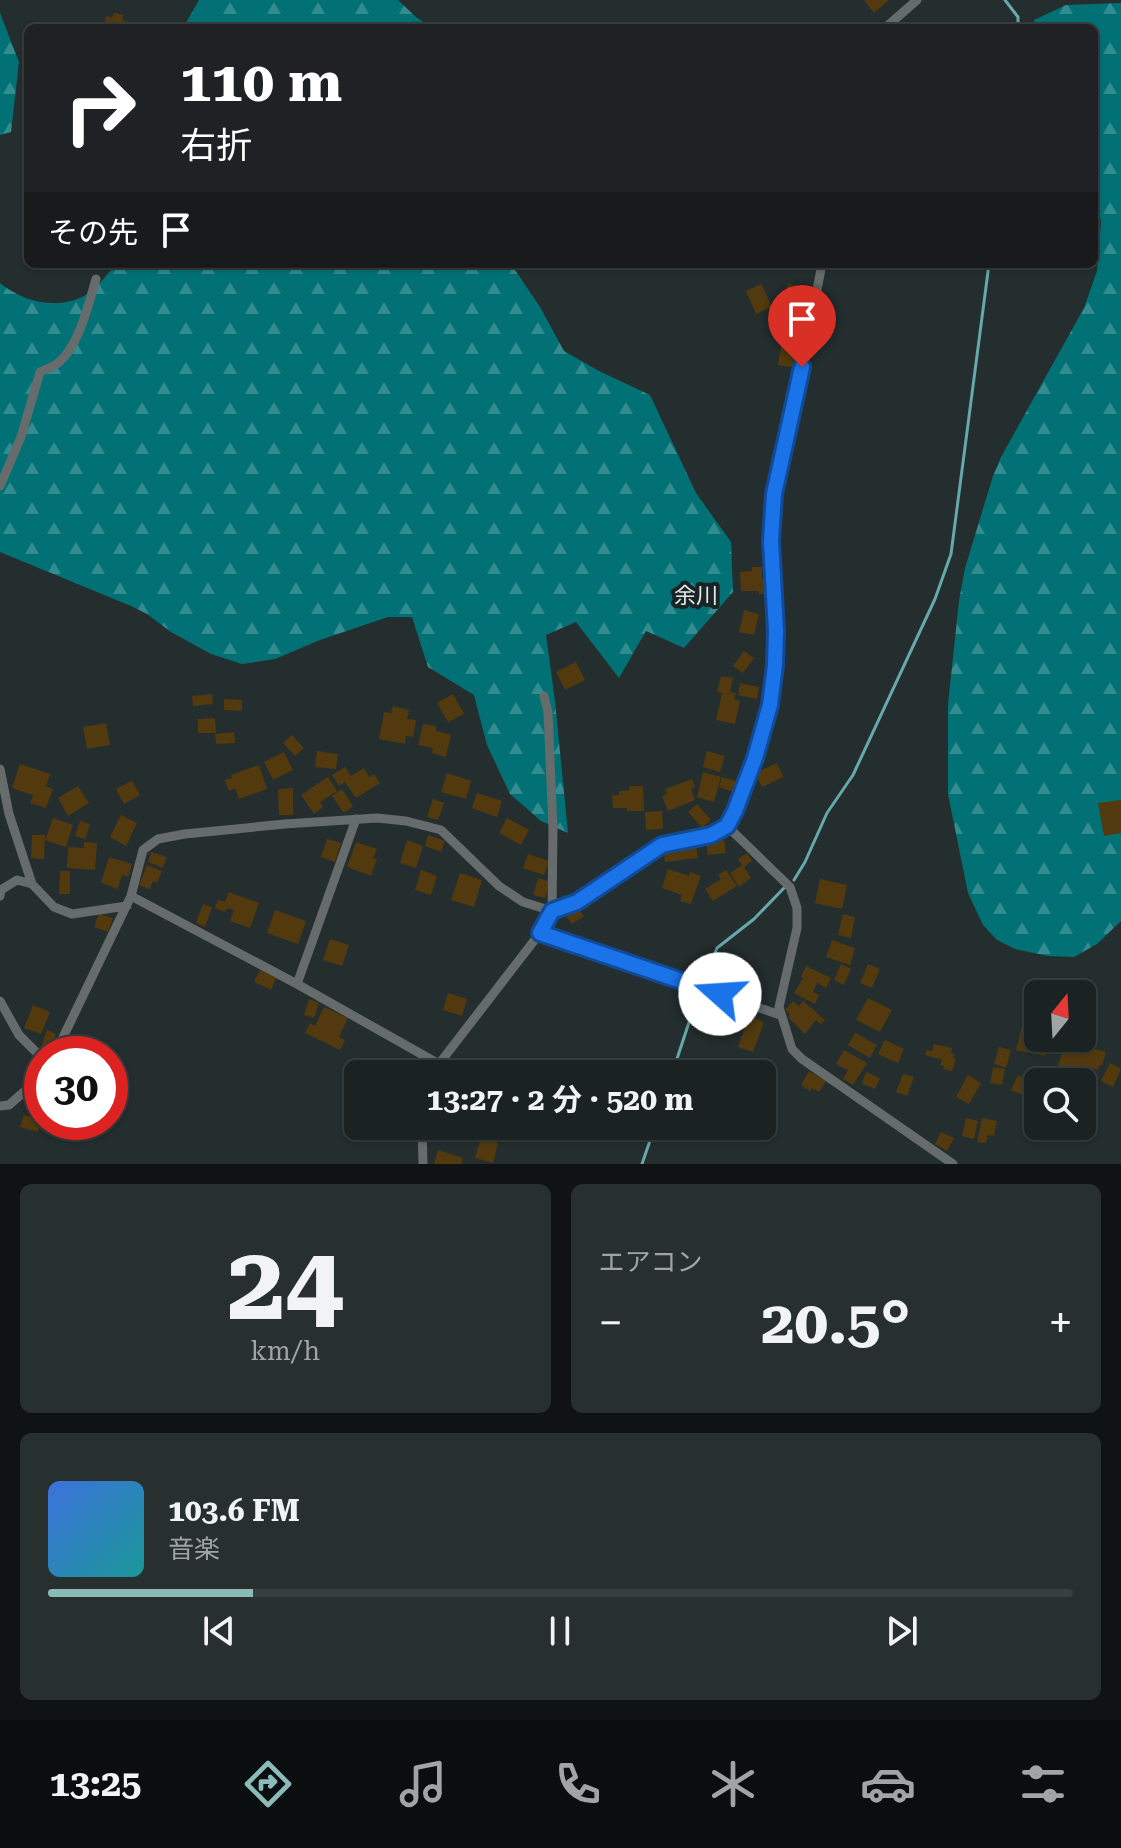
<!DOCTYPE html>
<html lang="ja">
<head>
<meta charset="utf-8">
<style>
  body { margin:0; font-family:"Roboto Serif","Noto Sans JP",serif; background:#282f2f; color:#f1f3f6; height:100vh; display:flex; flex-direction:column; font-size:30px; white-space:nowrap }
  * { box-sizing:border-box; margin:0 }
  p { font-size:26px; color:#a0a4a5 }
  .icon { flex:none; width:44px; height:44px; fill:none; stroke:currentColor; stroke-width:2; stroke-linecap:round; stroke-linejoin:round }
  .map { position:relative; height:1164px; overflow:hidden }
  .side { display:flex; flex-direction:column; gap:20px; padding:20px; background:#0f1313; flex:1 }
  .side>* { flex:none }
  .guide { position:absolute; left:24px; top:24px; width:1074px; height:244px; border-radius:12px; box-shadow:0 2px 6px #0004,0 0 0 2px #393f40; background:#202124; color:#fff; overflow:hidden }
  .needle { width:52px; rotate:18deg }
  .fabs { position:absolute; left:1024px; top:980px; display:grid; gap:16px }
  .fabs a { display:grid; place-items:center; width:72px; height:72px; border-radius:12px; background:#1b2222; box-shadow:0 2px 6px #0004,0 0 0 2px #393f40; font-size:40px }
  .speed { position:absolute; left:24px; top:1036px; display:flex; gap:16px; font-size:40px; font-weight:700; text-align:center }
  .speed>* { display:grid; place-content:center; width:104px; height:104px; border-radius:50%; background:#1b2222; box-shadow:0 2px 6px #0004,0 0 0 2px #393f40; line-height:1 }
  .speed .limit { border:12px solid #d22; background:#fff; color:#111 }
  .pin { position:absolute; display:grid; place-items:center; width:68px; height:68px; color:#fff; margin:-82px -34px; border-radius:50% 50% 50% 0; rotate:-45deg; box-shadow:0 0 8px #0007 }
  .pin .icon { rotate:45deg }
  .me { position:absolute; width:88px; margin:-44px; rotate:289deg; stroke-linejoin:round; filter:drop-shadow(0 0 6px #0008) }
  .turn { display:flex; align-items:center; gap:28px; height:168px; padding:0 24px; font-size:36px }
  .turn .icon { width:104px; height:104px; stroke-width:2.5 }
  .turn b { display:block; font-size:56px; line-height:68px }
  .then { display:flex; align-items:center; height:76px; padding:0 24px; background:#0003; gap:16px; font-size:30px }
  .big { font-size:60px; font-weight:700; line-height:1.1 }
  .side .widget { flex:1; display:flex; flex-direction:column; justify-content:center; gap:12px; min-width:0; padding:0 28px; border-radius:12px; background:#282f2f }
  .side .dial { align-items:center; gap:0 }
  .dial b { font-size:104px; line-height:1 }
  .song { display:flex; align-items:center; gap:24px }
  .cover { width:96px; height:96px; border-radius:12px; background:linear-gradient(135deg,hsl(220 70% 55%),hsl(180 70% 35%)) }
  .played { height:8px; border-radius:4px; background:linear-gradient(90deg,#8bbbb9 20%,#393f40 20%) }
  .keys { display:flex; justify-content:space-around; direction:ltr }
  .heat { display:flex; justify-content:space-between; align-items:center; font-size:44px; direction:ltr }
  .side .tiles { flex:1; display:grid; gap:20px; grid-template-columns:1fr 1fr }
  .widget:last-child { grid-column:span 2 }
  .trip { position:absolute; left:344px; top:1060px; width:432px; height:80px; border-radius:12px; background:#1b2222; box-shadow:0 2px 6px #0004,0 0 0 2px #393f40; font-weight:700; line-height:80px; text-align:center }
  .menu { display:flex; height:128px; justify-content:space-around; align-items:center; background:#0b0e0e; color:#a0a4a5 }
  .menu .icon { width:56px; height:56px }
  .menu .on { color:#8bbbb9 }
  .menu b { font-size:36px; color:#f1f3f6 }
  .map>svg:first-child { display:block }
  .forest { fill:url(#forest-firs) }
  .lines { fill:none; stroke-linecap:round; stroke-linejoin:round }
  .stream { stroke:#66a8ab; stroke-width:3 }
  .building { fill:#523a0e }
  .street { stroke:#666b6b; stroke-width:9 }
  .route-casing { stroke:#114b97; stroke-width:20 }
  .route { stroke:#1a73e8; stroke-width:14 }
  .labels { text-anchor:middle; stroke-width:8; stroke-linejoin:round; paint-order:stroke }
  .neighbourhood-label { font-size:22px; fill:#e2e9e9; stroke:#1a2424 }
</style>
</head>
<body>
<div class="map">
<svg width="1121" height="1164" viewBox="0 0 1121 1164">
  <defs>
    <pattern id="forest-firs" width="22" height="20" patternUnits="userSpaceOnUse" patternTransform="scale(2)"><rect width="22" height="20" fill="#027176"/><path d="M5 1l3.5 6h-7zM16 11l3.5 6h-7z" fill="#338c90"/></pattern>
  </defs>
  <rect width="100%" height="100%" fill="#242e2e"/>
  <path class="forest" d="M199 0H398L416 17 432 28H183Z
    M1121 3V921L1097 944 1074 957 1048 956 1015 949 997 940 983 925 968 893 948 794V704L959 601 965 568 993 476 1001 457 1084 308 1097 271 1101 222 1094 182V28H1035L1034 20 1066 5Z
    M0 13 19 62 11 132 0 135Z
    M113 264H511L540 307 564 351 599 371 650 395 696 493 731 542 733 592 684 648 646 631 619 678 576 622 546 635 555 701 568 833 541 821 510 794 487 745 474 695 428 667 412 617H388L320 640 275 659 242 664 211 654 171 632 147 614 131 606 0 552V283C23 302 57 310 84 296 94 291 104 278 112 269Z"/>
  <g class="lines">
    <path class="stream" d="M1005 0 1018 17V28
      M794 880 805 862 827 813 853 775 935 599 951 554 989 264
      M704 980 717 948 754 919 784 888
      M672 1074 699 992
      M642 1164 655 1126"/>
  </g>
  <path class="building" d="M864 0H889L874 13Z
    M114 13 124 15 122 20 129 22 127 28H103L106 16 112 18Z
    M789 283 807 292 794 320 775 311Z
    M761 284 772 307 756 314 746 291Z
    M784 330 801 333 795 368 778 365Z
    M752 567H762V579H768L769 594H759V591H741L740 572 752 571Z
    M744 610 759 614 754 635 739 632Z
    M744 651 754 658 743 673 733 666Z
    M576 662 585 680 565 690 556 672Z
    M721 676 733 678 730 692 736 693 734 699 740 701 735 724 716 720 722 693 717 692Z
    M740 683 759 687 757 699 738 695Z
    M212 694 213 704 193 706 192 696Z
    M453 694 464 714 448 722 437 703Z
    M224 699 242 700V711L224 710Z
    M393 706 409 710 407 719 416 720 413 737 406 736 405 744 379 739 384 712 391 713Z
    M215 718 216 733H198V719Z
    M106 723 110 745 87 749 83 727Z
    M423 724 436 726V731L451 735 446 757 432 753 433 748 418 745Z
    M234 732 235 743 216 744 215 734Z
    M292 735 304 748 295 756 283 743Z
    M317 751 338 754 336 769 315 767Z
    M707 751 725 756 720 772 703 767Z
    M284 752 293 770 273 780 264 762Z
    M777 763 783 777 762 787 755 773Z
    M20 764 50 774 46 786 53 789 46 808 30 803 33 795 12 788Z
    M259 765 267 789 239 799 235 788 229 791 225 780 232 778 231 775Z
    M345 767 351 776 364 768 369 777 374 774 380 783 356 798 345 782 339 786 332 775Z
    M703 772 721 777 714 802 697 797Z
    M447 773 471 781 466 799 441 792Z
    M328 777 337 791 320 802 323 807 314 814 301 795Z
    M722 777 739 782 736 793 719 787Z
    M692 779 695 787 691 789 695 800 668 811 662 796 667 794 665 789Z
    M132 781 140 795 124 804 116 789Z
    M78 786 89 803 68 816 58 798Z
    M629 786H643L644 811H627V808H613L612 795H619V791L630 790Z
    M293 788V815H279L278 789Z
    M342 789 353 806 344 813 332 796Z
    M477 793 502 801 497 817 472 808Z
    M433 799 444 803 438 820 427 817Z
    M1121 800V833L1104 836 1098 803Z
    M697 804 711 820 702 828 688 812Z
    M662 811 663 829 646 830 645 812Z
    M121 815 137 823 126 846 110 837Z
    M53 818 73 825 66 847 45 840Z
    M507 818 529 830 521 845 499 833Z
    M80 821 90 824 85 839 75 836Z
    M32 835H45L44 859 31 858Z
    M428 835 445 841 441 852 425 846Z
    M327 839 341 843 335 862 321 857Z
    M407 840 423 846 416 868 400 863Z
    M724 840 726 853 708 855 706 842Z
    M84 842 97 843 95 870 67 868 68 847 84 848Z
    M356 842 377 849 373 858 377 859 371 876 347 867Z
    M696 845 698 858 665 862 663 849Z
    M151 852 167 857 163 868 148 862Z
    M747 853 752 861 744 867 751 878 739 887 730 873 742 865 738 859Z
    M528 854 549 861 544 875 523 868Z
    M109 857 132 864 128 877 122 875 118 889 101 883Z
    M147 865 162 871 157 883 153 881 150 889 139 885Z
    M668 869 689 876 690 872 701 876 691 904 680 901 682 895 662 888Z
    M421 870 437 876 431 895 415 890Z
    M726 870 737 886 713 901 705 889 721 879 718 875Z
    M60 871H70V894H59Z
    M460 873 482 880 474 907 451 900Z
    M538 878 550 882 545 898 533 895Z
    M820 879 847 885 842 909 815 903Z
    M229 892 259 903 250 928 230 921 234 910 227 908 225 912 215 908 218 900 225 902Z
    M203 904 212 907 205 927 196 923Z
    M577 906 584 916 572 924 565 915Z
    M275 910 306 921 298 944 267 933Z
    M99 914 113 918 108 932 94 927Z
    M843 914 855 917 851 938 838 935Z
    M330 939 349 945 342 966 323 960Z
    M832 940 855 948 850 965 826 957Z
    M841 964 851 969 844 985 834 980Z
    M868 964 880 969 872 988 860 983Z
    M806 966 831 978 826 988 817 983 813 992 819 995 815 1004 794 993 803 978 801 977Z
    M260 970 276 978 271 990 254 982Z
    M448 993 467 999 462 1016 443 1010Z
    M868 998 892 1010 880 1032 856 1020Z
    M309 999 319 1003 314 1018 304 1015Z
    M793 1001 799 1006 803 1001 825 1020 821 1024 816 1020 805 1034 788 1017 790 1014 785 1010Z
    M33 1005 50 1012 41 1034 24 1028Z
    M324 1007 348 1018 339 1037 345 1040 340 1050 305 1033 310 1023 315 1026Z
    M749 1016 764 1022 753 1052 738 1047Z
    M1022 1026 1038 1030V1038H1049L1048 1041 1056 1042 1054 1050 1047 1049 1045 1056 1016 1050Z
    M47 1030 56 1034 50 1051 41 1047Z
    M855 1033 877 1045 870 1058 848 1045Z
    M885 1040 904 1049 898 1063 878 1054Z
    M934 1044 952 1048 951 1053 954 1054 953 1058 956 1059 952 1071 943 1069 944 1066 940 1065 942 1060 925 1055 927 1050 932 1051Z
    M1078 1044 1106 1052 1102 1066 1099 1065 1098 1070 1081 1066 1078 1076 1057 1070 1063 1049 1076 1052Z
    M999 1047 1011 1050 1006 1068 994 1064Z
    M844 1050 867 1063 853 1085 843 1079 848 1070 836 1064Z
    M1110 1063 1121 1069 1113 1087 1101 1081Z
    M993 1067 1005 1069 1002 1085 990 1083Z
    M809 1071 826 1081 819 1092 812 1088 810 1091 801 1085Z
    M866 1072 880 1078 875 1089 862 1084Z
    M903 1074 914 1077 907 1096 896 1092Z
    M968 1075 981 1083 969 1104 956 1097Z
    M1018 1075 1029 1080 1023 1095 1011 1090Z
    M1031 1092 1038 1101V1105L1029 1112 1021 1100Z
    M24 1115 41 1120 38 1132 20 1127Z
    M966 1118 978 1121 974 1139 962 1136Z
    M982 1118 997 1121 994 1136 988 1135 986 1143 977 1142Z
    M455 1126H481L478 1139 453 1133Z
    M941 1132 954 1138 947 1151 935 1144Z
    M481 1138 498 1143 493 1163 475 1158Z
    M438 1150 463 1158 461 1164H434Z"/>
  <g class="lines">
    <path class="street" d="M885 28 917 0
      M0 486 21 437 40 372C46 369 53 367 58 363 79 346 89 303 96 279
      M0 769 9 814 32 884 54 907 72 914 127 906
      M727 826 790 887 797 908V928L779 1007 792 1049 802 1059 953 1164
      M0 896 1 890 17 880 32 884
      M131 896 297 984 439 1064
      M540 933 780 1015
      M297 984 356 819
      M0 1001 19 1035 42 1058
      M55 1054 131 896 143 850 158 839 185 834 285 824 377 818 406 821 441 830 499 886 523 902 552 911 577 902 662 845 711 835 727 826 735 811 755 758 770 705 775 665 776 631 771 541 774 494 802 367 822 264
      M434 1074 439 1064 540 933 552 911 553 829 548 712 544 696
      M0 1106 9 1105 42 1076
      M422 1126 423 1164"/>
  </g>
  <g class="lines">
    <defs>
      <path id="route" d="M720 994 540 933 552 911 577 902 662 845 711 835 727 826 735 811 755 758 770 705 775 665 776 631 771 541 774 494 802 367"/>
    </defs>
    <use href="#route" class="route-casing"/>
    <use href="#route" class="route"/>
  </g>
  <g class="labels">
    <g class="neighbourhood-label">
      <text x="696" y="603">余川</text>
    </g>
  </g>
</svg>
<div class="fabs">
<a><svg class="needle" viewBox="-14 -14 28 28"><path d="M0-13l5 13h-10z" fill="#e53935"/><path d="M0 13l5-13h-10z" fill="#a0a4a5"/></svg></a>
<a><svg class="icon" aria-label="search" viewBox="0 0 24 24"><circle cx="10" cy="10" r="6"/><path d="M15 15l6 6"/></svg></a>
</div>
<div class="speed"><div class="limit">30</div></div>
<div class="pin" style="left:802px;top:367px;background:#d93025"><svg class="icon" aria-label="arrive" viewBox="0 0 24 24"><path d="M6 21V4h12l-3 4 3 4H6"/></svg></div>
<svg class="me" style="left:720px;top:994px" viewBox="-20 -20 40 40"><circle r="19" fill="#fff"/><path d="M0-13L10 11 0 6-10 11z" fill="#1a73e8"/></svg>
<div class="trip">13:27 · 2 分 · 520 m</div>
<div class="guide">
<div class="turn"><svg class="icon" aria-label="right" viewBox="0 0 24 24"><path d="M7 20v-9h11M14 6l5 5-5 5"/></svg><div><b>110 m</b>右折</div></div>
<div class="then">その先<svg class="icon" aria-label="arrive" viewBox="0 0 24 24"><path d="M6 21V4h12l-3 4 3 4H6"/></svg></div>
</div>
</div>
<section class="side">
<div class="tiles">
<div class="widget dial"><b>24</b><p>km/h</p></div>
<div class="widget"><p>エアコン</p>
<div class="heat"><a>−</a><b class="big">20.5°</b><a>+</a></div>
</div>
<div class="widget">
<div class="song"><i class="cover"></i><div><b>103.6 FM</b><p>音楽</p></div></div>
<div class="played"></div>
<div class="keys"><svg class="icon" aria-label="previous" viewBox="0 0 24 24"><path d="M18 5L8 12l10 7zM5 5v14"/></svg><svg class="icon" aria-label="pause" viewBox="0 0 24 24"><path d="M8 5v14M16 5v14"/></svg><svg class="icon" aria-label="next" viewBox="0 0 24 24"><path d="M6 5l10 7-10 7zM19 5v14"/></svg></div>
</div>
</div>
</section>
<nav class="menu">
<b>13:25</b>
<svg class="icon on" aria-label="directions" viewBox="0 0 24 24"><path d="M12 3l9 9-9 9-9-9zM9 14v-3h6M13 9l2 2-2 2"/></svg>
<svg class="icon" aria-label="music" viewBox="0 0 24 24"><path d="M9 18V5l10-2v13"/><circle cx="6" cy="18" r="3"/><circle cx="16" cy="16" r="3"/></svg>
<svg class="icon" aria-label="phone" viewBox="0 0 24 24"><path d="M5 4h4l2 5-3 2q2 4 5 5l2-3 5 2v4C11 20 4 13 5 4z"/></svg>
<svg class="icon" aria-label="climate" viewBox="0 0 24 24"><path d="M12 3v18M4 7l16 10M4 17L20 7"/></svg>
<svg class="icon" aria-label="car" viewBox="0 0 24 24"><path d="M5 17H2v-5l4-1 3-4h7l3 4 3 1v5h-3M9 17h6M6 11h13"/><circle cx="7" cy="17" r="2"/><circle cx="17" cy="17" r="2"/></svg>
<svg class="icon" aria-label="filters" viewBox="0 0 24 24"><path d="M4 7h16M4 17h16"/><circle cx="9" cy="7" r="2"/><circle cx="15" cy="17" r="2"/></svg>
</nav>
</body>
</html>
